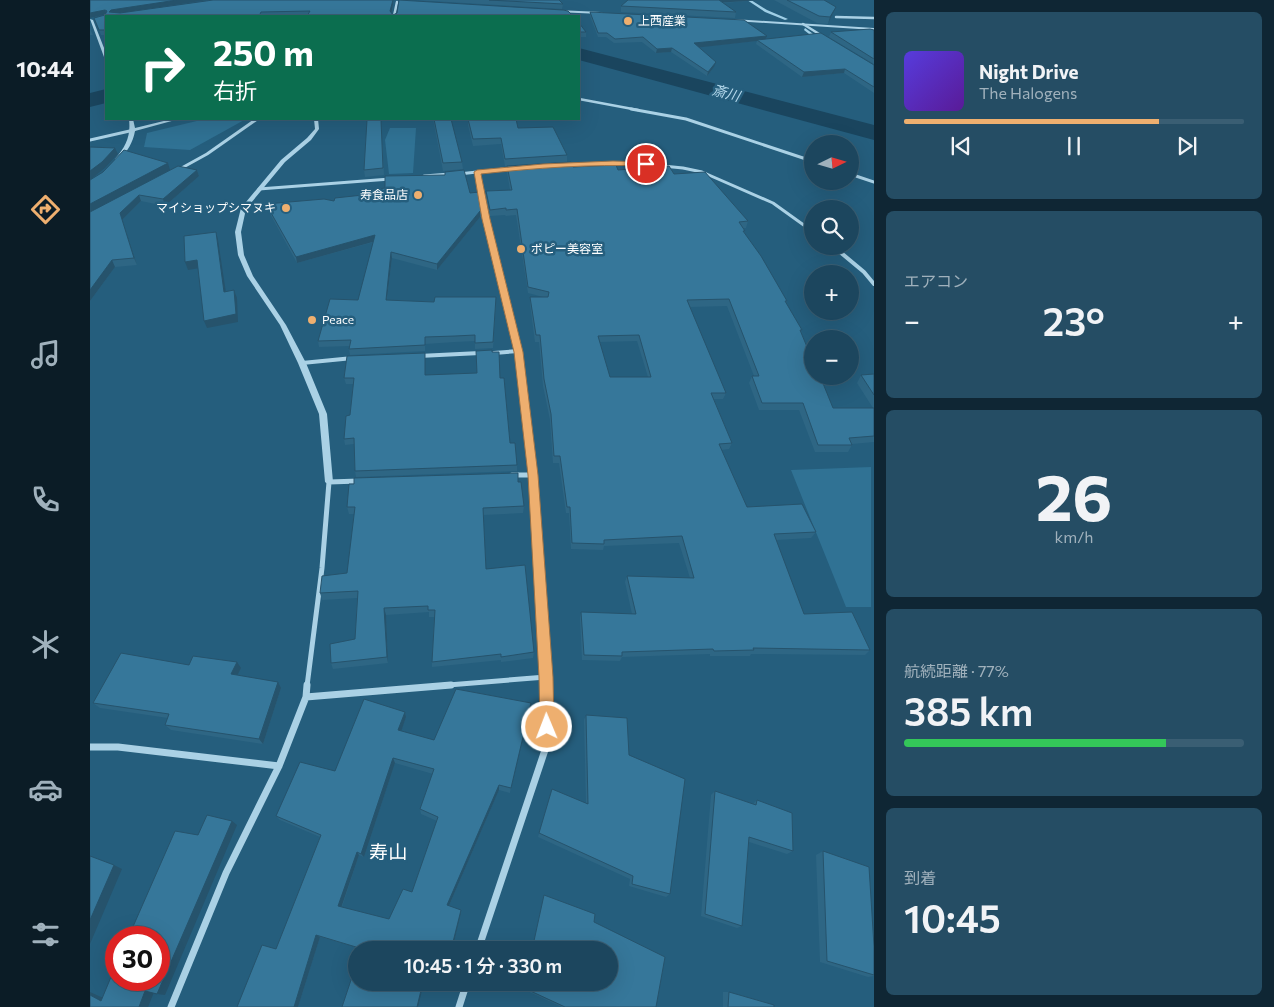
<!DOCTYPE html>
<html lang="ja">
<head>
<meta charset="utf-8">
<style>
  body { margin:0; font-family:Commissioner,"Noto Sans JP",sans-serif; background:#254d64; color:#f1f3f6; height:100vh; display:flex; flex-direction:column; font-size:19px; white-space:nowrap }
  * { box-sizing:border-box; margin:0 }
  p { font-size:16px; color:#a0b1bc }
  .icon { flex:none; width:28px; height:28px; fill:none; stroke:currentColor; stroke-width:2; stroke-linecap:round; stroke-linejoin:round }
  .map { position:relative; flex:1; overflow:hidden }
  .sheet { display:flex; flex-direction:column; gap:12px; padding:12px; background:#0f2634; width:400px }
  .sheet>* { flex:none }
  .banner { position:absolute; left:15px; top:15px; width:475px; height:105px; border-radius:0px; box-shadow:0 5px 20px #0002,0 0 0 1px #3a5e73; background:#0b6e4f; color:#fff; overflow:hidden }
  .needle { width:32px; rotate:85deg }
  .controls { position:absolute; left:714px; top:135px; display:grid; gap:10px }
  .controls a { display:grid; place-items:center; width:55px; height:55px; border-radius:50%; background:#1c465e; box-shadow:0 5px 20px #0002,0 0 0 1px #3a5e73; font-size:25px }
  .speed { position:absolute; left:15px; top:926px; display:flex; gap:10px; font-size:25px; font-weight:700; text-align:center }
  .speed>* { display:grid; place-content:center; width:65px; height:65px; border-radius:50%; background:#1c465e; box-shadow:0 5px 20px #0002,0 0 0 1px #3a5e73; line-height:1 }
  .speed .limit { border:8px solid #d22; background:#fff; color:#111 }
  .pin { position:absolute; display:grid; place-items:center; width:42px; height:42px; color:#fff; margin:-21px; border:2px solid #fff; border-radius:50%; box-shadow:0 1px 5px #0007 }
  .me { position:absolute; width:55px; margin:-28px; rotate:359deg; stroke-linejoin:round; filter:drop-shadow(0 0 4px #0008) }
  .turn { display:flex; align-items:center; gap:18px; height:105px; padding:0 25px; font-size:22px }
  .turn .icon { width:65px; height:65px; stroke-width:2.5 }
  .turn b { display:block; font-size:35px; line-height:42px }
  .big { font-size:38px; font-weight:600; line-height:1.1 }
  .sheet .card { flex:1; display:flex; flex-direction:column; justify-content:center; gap:8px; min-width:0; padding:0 18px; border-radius:8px; background:#254d64 }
  .sheet .dial { align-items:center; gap:0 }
  .dial b { font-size:65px; line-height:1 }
  .song { display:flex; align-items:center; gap:15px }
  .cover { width:60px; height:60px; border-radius:8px; background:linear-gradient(135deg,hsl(250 70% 55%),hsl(270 70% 35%)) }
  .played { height:5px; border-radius:2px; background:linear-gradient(90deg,#eeaf6f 75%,#3a5e73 75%) }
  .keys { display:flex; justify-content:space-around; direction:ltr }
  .heat { display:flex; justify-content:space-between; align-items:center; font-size:28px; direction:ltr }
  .charge { height:8px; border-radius:4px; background:linear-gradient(90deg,#34c759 77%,#3a5e73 0) }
  .trip { position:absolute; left:258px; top:941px; width:270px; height:50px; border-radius:25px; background:#1c465e; box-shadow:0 5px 20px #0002,0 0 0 1px #3a5e73; font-weight:600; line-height:50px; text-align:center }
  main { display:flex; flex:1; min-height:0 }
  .dock { display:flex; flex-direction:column; width:90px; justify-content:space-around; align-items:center; background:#0b1c26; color:#a0b1bc }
  .dock .icon { width:35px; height:35px }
  .dock .current { color:#eeaf6f }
  .dock b { font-size:22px; color:#f1f3f6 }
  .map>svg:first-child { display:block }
  .green { fill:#307294 }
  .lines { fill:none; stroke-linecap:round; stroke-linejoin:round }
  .stream { fill:#9fcfe6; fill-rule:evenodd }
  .river { fill:#1a455e; fill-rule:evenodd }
  .minor-far4 { stroke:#aad1e5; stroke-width:2.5 }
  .minor-far3 { stroke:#aad1e5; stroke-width:3 }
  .minor-far2 { stroke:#aad1e5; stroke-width:4 }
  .minor-far1 { stroke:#aad1e5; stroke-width:5 }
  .minor { stroke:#aad1e5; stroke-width:7 }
  .tertiary { fill:#aad1e5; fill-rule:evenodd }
  .wall { fill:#2e6684; fill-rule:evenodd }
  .shaded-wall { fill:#26536c }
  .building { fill:#36779a; stroke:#26536c; fill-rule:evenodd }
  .route { fill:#eeaf6f; stroke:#9b7248 }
  .poi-dot { fill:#eeaf6f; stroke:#255e7d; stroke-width:2 }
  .labels { text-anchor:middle; stroke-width:5; stroke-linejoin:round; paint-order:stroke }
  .far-poi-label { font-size:12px; fill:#fff; stroke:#255e7d; text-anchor:start }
  .far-water-label { font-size:14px; font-style:italic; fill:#b6daed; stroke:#255e7d }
  .near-neighbourhood-label { font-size:19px; fill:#fff; stroke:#255e7d }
</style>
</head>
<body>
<main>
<nav class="dock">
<b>10:44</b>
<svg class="icon current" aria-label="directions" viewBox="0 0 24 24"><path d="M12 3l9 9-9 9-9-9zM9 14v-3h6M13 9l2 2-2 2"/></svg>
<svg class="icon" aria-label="music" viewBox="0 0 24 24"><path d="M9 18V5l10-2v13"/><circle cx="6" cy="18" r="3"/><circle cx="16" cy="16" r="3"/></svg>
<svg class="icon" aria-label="phone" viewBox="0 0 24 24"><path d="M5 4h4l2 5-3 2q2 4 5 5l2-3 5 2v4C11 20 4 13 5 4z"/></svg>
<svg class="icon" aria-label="climate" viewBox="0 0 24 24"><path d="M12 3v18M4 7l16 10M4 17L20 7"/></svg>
<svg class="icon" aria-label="car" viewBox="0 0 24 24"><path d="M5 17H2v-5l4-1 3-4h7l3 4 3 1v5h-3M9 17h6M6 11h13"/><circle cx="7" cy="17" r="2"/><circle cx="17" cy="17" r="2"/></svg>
<svg class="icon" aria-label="filters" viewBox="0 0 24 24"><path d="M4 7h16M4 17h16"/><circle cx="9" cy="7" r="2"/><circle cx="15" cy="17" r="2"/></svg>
</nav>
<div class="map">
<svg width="784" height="1007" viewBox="0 0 784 1007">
  <rect width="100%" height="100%" fill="#255e7d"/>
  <path class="green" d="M115 119H156L100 150 54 147 57 133Z
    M300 128H326L323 173 299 174 295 140Z
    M781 467V607H756L701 470Z"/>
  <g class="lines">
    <path class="stream" d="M657 0H661L677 10 698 19 695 20 675 12Z
      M715 28 730 39V41H728L714 30Z"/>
    <path class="river" d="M489 48 784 125V140L489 60Z
      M16 89V103L0 107V93Z"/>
    <path class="minor-far4" d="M304 16 307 2
      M746 17 784 18
      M713 24 734 37
      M489 99 548 110"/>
    <path class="minor-far3" d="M541 109 596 119 722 161
      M0 140 44 130
      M476 165 543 163 593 168 612 172 683 203 722 231
      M88 170 117 154 167 119
      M387 172 404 253
      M369 174 422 168
      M760 174 784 182
      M334 176 360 174
      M169 189 300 179
      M743 246 752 253"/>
    <path class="minor-far2" d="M404 252 428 351 439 441
      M750 252 774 272 784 284
      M404 353 428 351
      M329 356 390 353
      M212 363 263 358"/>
    <path class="minor-far1" d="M439 439 443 475 456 686
      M422 475H443
      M217 686 232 568 239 482 269 481
      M346 686 456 677"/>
    <path class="minor" d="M216 697 361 685
      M0 747H28L189 766
      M388 950 457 744 456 685
      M81 1007 136 873 189 766 216 697 217 685
      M369 1007 377 982"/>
    <path class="tertiary" d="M467 10 511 12 513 13 511 14 466 12Z
      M0 19 3 20 16 53V58L14 57Z
      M643 19 784 28V30L644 21Z
      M39 119H43L45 128 82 119H89L45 131C43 143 37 151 30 160H26L25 159C36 146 41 136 39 119Z
      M224 119H228L229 129 221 140 195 162 156 209 151 232 154 255 163 276 196 325 216 363 237 414 243 482 239 485 235 482 229 414 208 363 190 325 157 276 148 255 145 232 151 208 191 160 217 138 225 129Z"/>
  </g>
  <path class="wall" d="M0 0H118L29 13 303 0V4L302 13 303 15 483 16H217V15L180 16H16V35H11L4 18 15 15V14L0 18Z
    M325 0H469L473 4 472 9Z
    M538 0H672L633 3 646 12 645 18 531 12V6Z
    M684 0H734L743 13 738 24 727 23Z
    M500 12 676 39 784 65V93L754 73 712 77 666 44 667 41 609 47 624 67 617 76 581 52 566 53 552 42 524 43 516 37H508L500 16Z
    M489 23 496 32V37H489Z
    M0 27 1 31 3 35H0Z
    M784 30V64L739 37 741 32Z
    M343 119H361L372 162 373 169 353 171Z
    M378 119 428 128 477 155V162L415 166 411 144 383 146 378 125Z
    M291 120 294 175 275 177 274 170Z
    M417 166 483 167 584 174 658 221 656 228H653L655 231 654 234 697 301 696 303 712 330 711 332 743 408H783L767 383 771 375 784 374V442L762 444V445L758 452H725L709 410H669L659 383 662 376H664L637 306 600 307 636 393 633 399H624L642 443 639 449 631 450 657 507 726 532 721 538 686 540 714 614 780 650 775 655 661 654 660 656H620V654L532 657 530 661 492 660 490 618 491 612 542 614 535 582 537 576 600 578 589 543 514 546 513 550 481 549 479 513H476L469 463H463L460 420 453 386 449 342H445L440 304V297H453L438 293 426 215 416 216 415 215 400 216 396 198V191L420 190 417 172ZM547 341 558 377H520L510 342Z
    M80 170H107L109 176 75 206 51 201 32 220 47 265 25 267 0 301V180Z
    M355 172 380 193 393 211V217H390L347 270 302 258 297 300 406 304 403 348 385 349V341L365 342 335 344V351L260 355 259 349 260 346 229 347 228 341 268 300 284 242 207 263 178 210 176 204 244 201 273 195 295 188 355 175Z
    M402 352 410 378 420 443 427 465V471L266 477 265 471 264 444 255 445 254 439 260 415 263 384H256L254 378 335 353V375L386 373Z
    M428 482 434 506 433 513 393 515 396 569 444 652 443 658 411 662V660L342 667V662L344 617H339V612L296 615 298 663 243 669 241 663 265 639 267 598 232 600 230 593 257 573 264 514H259L257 507Z
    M99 665 151 668 147 675 191 688 173 744 81 730 75 725 78 718 10 708 3 703Z
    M440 709 420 793 409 790 359 906 371 913 362 950H268L266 948V947L230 937 208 1007H147L186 949 230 837 190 820 186 816 245 771 315 712 316 717 311 731 344 740ZM305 763 343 774 330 809 331 814 347 821 322 892 299 919 252 907 269 855 274 857Z
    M496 715 539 755 580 894 576 897 539 886 540 879 448 837 462 789 496 803 494 720Z
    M625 791 663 804 667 800 703 851 697 854 659 842 652 926 647 928 611 916 621 795Z
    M733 851 784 946V976L778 977 730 962 726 855Z
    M454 895 505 914 504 922 575 957 566 1007H472L433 989 434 982H519V950H442Z
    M633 992H639L684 1007H633Z"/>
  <path class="shaded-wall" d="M87 0H118L23 14 19 12 21 10Z
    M303 0V4L301 16 300 11Z
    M625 0H672L624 3Z
    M746 7 743 13 738 24 740 17Z
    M15 10 17 14 0 18V13Z
    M677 36 675 40H667V41L604 48V43Z
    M582 48 581 52 566 53 567 49Z
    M626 62 624 67 617 76 618 72Z
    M755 69 754 73 712 77 714 72Z
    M25 148 28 154 15 168 0 180V171Z
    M78 163 80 170 0 213V204Z
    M107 170 109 176 75 206 73 199Z
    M49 195 51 201 32 220 47 265 44 258 30 213Z
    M390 211V217L347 270V264Z
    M126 232 128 240 137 299 134 292Z
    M285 235 286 241 207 263 206 257Z
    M301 252 302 258 296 306V300Z
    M22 260 25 267 0 301V290Z
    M107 260 110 268 98 270 95 262Z
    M144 290 147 298 148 322 117 328 114 321Z
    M294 608 296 615 298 663 297 657Z
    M147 662 151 668 145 680 141 674Z
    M188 682 191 688 173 744 169 739Z
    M441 703 440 709 420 793 421 788Z
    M315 712 316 717 310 735 308 730Z
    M303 758 305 763 274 857 271 854Z
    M409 785V790L358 908 357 905Z
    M142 821 147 825 75 995 67 994Z
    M267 852 269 855 251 908 248 906Z
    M24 865 32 869 0 944V920Z
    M371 910V913L362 950H361Z
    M226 935 230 937 208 1007H204Z
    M333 982H334L328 1007H327Z
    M55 991 64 992 58 1007H49Z
    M0 992 20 1001H11L0 995Z"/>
  <path class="building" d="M0 0H87L21 10 19 12 30 13 123 0H303L300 11 303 15 307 13 309 0 473 10 478 11 483 16H259V15L217 16 220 11 171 12 169 16H16V30H9L4 18 15 15 17 11 15 10 0 13Z
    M399 0H469L473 4Z
    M538 0H629L646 12 531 6Z
    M697 0H734L746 7 740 17 729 16Z
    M500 12 654 20 677 36 604 43 626 62 618 72 582 48 567 49 553 37 525 39 517 33H508Z
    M489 23 496 32H489Z
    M780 29 784 30V59L741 32Z
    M731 33 784 65V87L755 69 714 72 667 40Z
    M344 119H361L372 162 353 163Z
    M378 119H426L428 128 463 127 477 155 415 159 411 138 383 139Z
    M277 120H291L293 168 274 170Z
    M0 147 25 148 12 162 0 171Z
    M34 150 78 163 0 204V180L13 172Z
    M481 162 483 167 526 165 528 170 579 166 584 174 615 172 658 221 649 222 655 231H653L671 256 697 301H695L712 330H710L722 359V376H730L743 408H784V436L759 438 762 445H728L713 403H672L662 376H669L639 299 597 300 636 393H621L642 443 629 444 657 507 712 504 726 532 684 534 714 614 762 612 780 650 663 648 664 650 624 651 623 649 532 652V656L494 655 491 612 546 614 537 576 604 578 592 536 514 540V544L482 543 480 507H477L470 456H464L461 414 454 379 450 335H446L440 297H458L459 292 438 287 427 209 416 210V208L400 210 396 191 422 190 417 166ZM549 335 561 377H520L508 336Z
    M88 166 107 170 73 199 49 195 30 213 44 258 22 260 0 290V212Z
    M374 170 380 193 389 192 393 211H390L347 264 301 252 296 300 344 302 345 297H406L403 342 385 343V335L365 336 335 337V345L259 349 261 340 228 341 240 299 268 300 285 235 206 257 176 204 234 199 244 201 245 198 273 195V191L295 188V176L355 175V172Z
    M126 232 134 292 144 290 146 314 114 321 107 260 95 262 94 236Z
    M402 350V352H409L410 378H414L420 443H425L427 465 265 471 264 438 254 439 256 416 260 415 264 378H254L257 356 335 353V375L387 373 386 351Z
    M784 374V395L771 375Z
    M428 473V482H431L434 506 393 508 396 569 435 565 444 652 411 657V654L342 662 345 610H338V606L294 608 297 657 241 663 240 644 265 639 268 591 230 593 232 576 257 573 265 507H257L259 484H264V478Z
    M31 653 99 665 103 656 147 662 141 674 188 682 169 739 75 725 79 714 3 703Z
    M366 689 441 703 421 788 409 785 357 905 371 910 361 950H270L266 948V947L226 935 204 1007H147L172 945 186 949 231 835 186 816 210 762 245 771 274 699 315 712 308 730 344 740ZM303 758 344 769 330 809 348 817 322 892 313 889 299 919 248 906 267 852 271 854Z
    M496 715 537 718 539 755 595 779 580 894 542 884 543 876 449 833 462 789 498 804Z
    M625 791 666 805 667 800 702 813 703 851 659 837 652 926 615 914Z
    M117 815 142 821 67 994 55 991 49 1007H0V995L11 1001 26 965V980H69V938H38L85 831 108 835Z
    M733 851 779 867 784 946V975L737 961Z
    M0 856 24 865 0 920Z
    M454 895 505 914 504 922 575 957 566 1007H475L434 988 435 982H519V950H442Z
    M266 965V982H333L327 1007H252Z
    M639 992 684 1005V1007H638Z"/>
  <path class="route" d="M523 161 556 162 559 164 556 166C500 164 446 168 391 174L400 219 433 352 448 475 463 677 464 727 462 732 457 734 452 732 450 727 449 677 438 475 424 352 392 219 384 172 387 170 453 164Z"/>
  <g class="poi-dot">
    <circle cx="538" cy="21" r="5"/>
    <circle cx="328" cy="195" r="5"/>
    <circle cx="196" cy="208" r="5"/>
    <circle cx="431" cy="249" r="5"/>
    <circle cx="222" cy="320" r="5"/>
  </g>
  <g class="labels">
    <g class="far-poi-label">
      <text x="548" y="25">上西産業</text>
      <text x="318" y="199" text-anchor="end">寿食品店</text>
      <text x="186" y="212" text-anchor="end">マイショップシマヌキ</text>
      <text x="441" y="253">ポピー美容室</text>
      <text x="232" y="324">Peace</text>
    </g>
    <g class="far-water-label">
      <text transform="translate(636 93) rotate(15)" y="5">斎川</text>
    </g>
    <g class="near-neighbourhood-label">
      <text x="298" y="859">寿山</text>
    </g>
  </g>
</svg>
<div class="controls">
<a><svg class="needle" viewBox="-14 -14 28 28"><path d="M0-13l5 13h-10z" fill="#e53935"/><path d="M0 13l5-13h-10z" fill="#a0b1bc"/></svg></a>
<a><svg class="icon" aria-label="search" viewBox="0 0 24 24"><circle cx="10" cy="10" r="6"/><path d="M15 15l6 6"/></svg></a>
<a>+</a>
<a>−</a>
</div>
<div class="speed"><div class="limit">30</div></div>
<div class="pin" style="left:556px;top:164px;background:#d93025"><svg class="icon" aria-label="arrive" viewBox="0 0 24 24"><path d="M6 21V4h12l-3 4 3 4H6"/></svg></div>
<svg class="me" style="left:457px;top:727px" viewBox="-20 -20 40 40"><circle r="17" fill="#eeaf6f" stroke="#fff" stroke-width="3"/><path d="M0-11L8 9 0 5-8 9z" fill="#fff"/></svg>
<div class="trip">10:45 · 1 分 · 330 m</div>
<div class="banner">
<div class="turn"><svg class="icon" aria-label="right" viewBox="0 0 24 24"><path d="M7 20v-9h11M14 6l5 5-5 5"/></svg><div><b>250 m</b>右折</div></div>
</div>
</div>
<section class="sheet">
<div class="card">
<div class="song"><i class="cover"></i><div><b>Night Drive</b><p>The Halogens</p></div></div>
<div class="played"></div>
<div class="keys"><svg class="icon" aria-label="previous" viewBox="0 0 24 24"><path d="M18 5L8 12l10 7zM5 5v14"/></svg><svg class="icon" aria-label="pause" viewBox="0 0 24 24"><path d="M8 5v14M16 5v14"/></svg><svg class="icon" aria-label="next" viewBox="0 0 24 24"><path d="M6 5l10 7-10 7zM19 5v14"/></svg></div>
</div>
<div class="card"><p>エアコン</p>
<div class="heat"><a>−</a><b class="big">23°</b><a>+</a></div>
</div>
<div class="card dial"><b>26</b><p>km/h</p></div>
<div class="card"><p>航続距離 · 77%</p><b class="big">385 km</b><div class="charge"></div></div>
<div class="card"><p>到着</p><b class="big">10:45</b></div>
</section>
</main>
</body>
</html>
